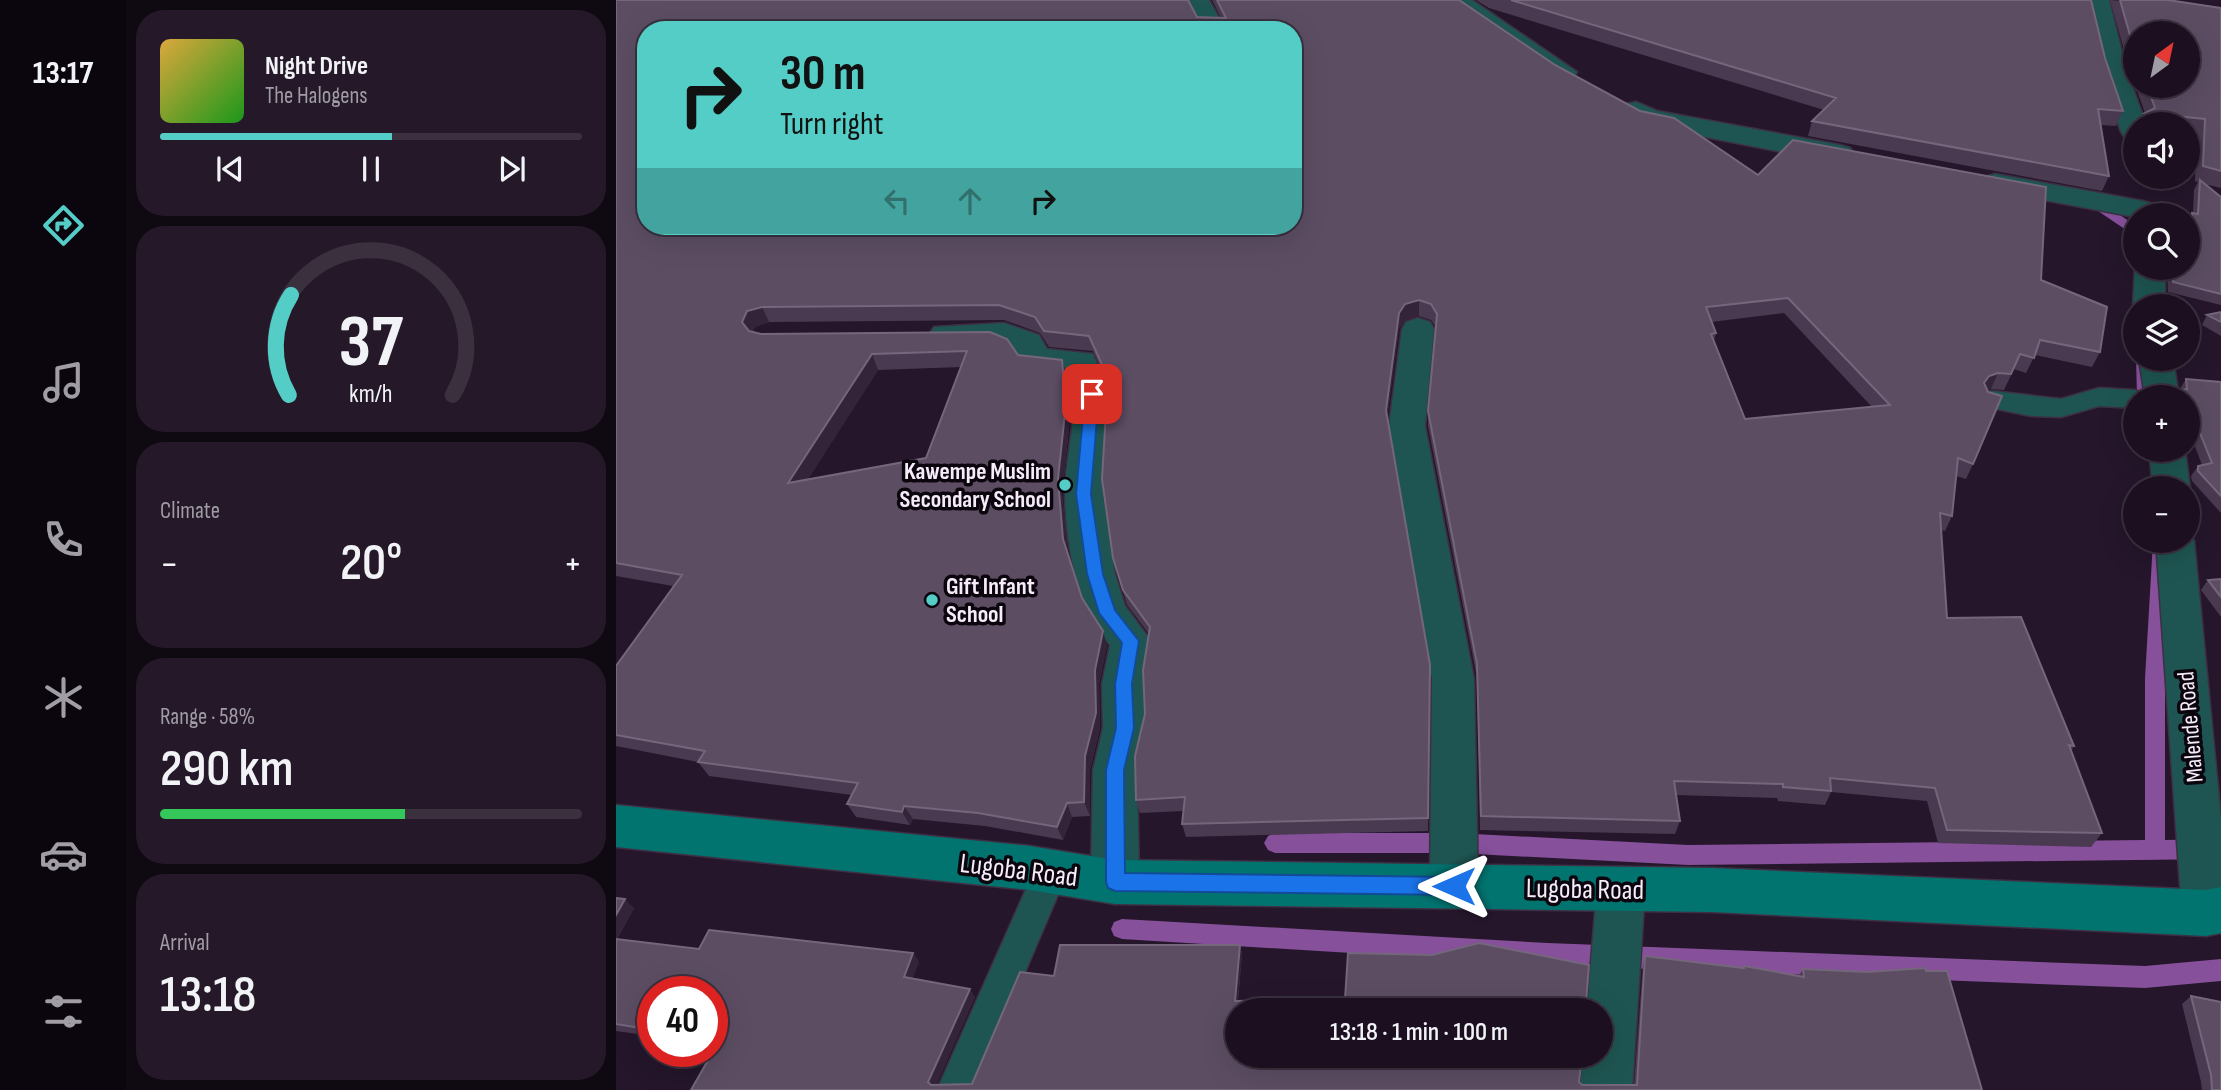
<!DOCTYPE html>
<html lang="en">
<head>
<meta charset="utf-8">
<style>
  body { margin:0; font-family:"Sofia Sans Condensed",sans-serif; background:#251929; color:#f1f3f6; height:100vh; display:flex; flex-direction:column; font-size:26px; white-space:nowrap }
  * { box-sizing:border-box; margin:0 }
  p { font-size:23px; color:#a09da5 }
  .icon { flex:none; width:38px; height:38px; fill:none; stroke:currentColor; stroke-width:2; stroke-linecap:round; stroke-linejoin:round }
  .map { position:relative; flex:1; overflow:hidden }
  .sheet { display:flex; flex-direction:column; gap:10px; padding:10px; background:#0f0912; width:490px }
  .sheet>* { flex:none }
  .top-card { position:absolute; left:21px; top:21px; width:665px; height:214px; border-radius:28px; box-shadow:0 7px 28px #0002,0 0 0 2px #3a303e; background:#54cdc7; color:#111; overflow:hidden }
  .needle { width:46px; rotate:33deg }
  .fabs { position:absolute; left:1507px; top:21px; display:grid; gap:14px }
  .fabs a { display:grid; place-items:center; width:77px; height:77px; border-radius:50%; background:#1c1020; box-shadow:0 7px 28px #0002,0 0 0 2px #3a303e; font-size:35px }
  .speed { position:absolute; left:21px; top:976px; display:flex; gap:14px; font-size:35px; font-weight:700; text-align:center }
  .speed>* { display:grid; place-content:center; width:91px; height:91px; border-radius:50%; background:#1c1020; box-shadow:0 7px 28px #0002,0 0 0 2px #3a303e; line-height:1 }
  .speed .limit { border:10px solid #d22; background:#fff; color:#111 }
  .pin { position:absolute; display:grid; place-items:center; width:60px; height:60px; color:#fff; margin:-30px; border-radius:14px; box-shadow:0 4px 10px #0006 }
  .me { position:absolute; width:77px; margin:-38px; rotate:270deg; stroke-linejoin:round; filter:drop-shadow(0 0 5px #0008) }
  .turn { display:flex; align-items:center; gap:24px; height:147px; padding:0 28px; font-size:32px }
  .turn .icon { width:91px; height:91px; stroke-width:2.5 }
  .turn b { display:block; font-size:49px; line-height:60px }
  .lanes { display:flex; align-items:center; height:66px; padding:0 28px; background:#0003; justify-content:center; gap:35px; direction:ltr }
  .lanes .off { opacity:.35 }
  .big { font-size:52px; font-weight:600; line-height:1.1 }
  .sheet .card { flex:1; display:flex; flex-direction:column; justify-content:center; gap:10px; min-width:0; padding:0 24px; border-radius:28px; background:#251929 }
  .sheet .dial { align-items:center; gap:0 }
  .dial svg { height:182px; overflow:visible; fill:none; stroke:#3a303e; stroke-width:7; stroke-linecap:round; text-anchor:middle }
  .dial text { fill:#f1f3f6; stroke:none }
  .song { display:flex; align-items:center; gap:21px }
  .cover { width:84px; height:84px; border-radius:10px; background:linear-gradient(135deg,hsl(40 70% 55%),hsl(120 70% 35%)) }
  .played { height:7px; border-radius:4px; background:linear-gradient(90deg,#54cdc7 55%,#3a303e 55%) }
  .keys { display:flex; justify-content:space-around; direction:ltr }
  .heat { display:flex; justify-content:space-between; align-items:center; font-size:38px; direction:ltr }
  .charge { height:10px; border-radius:5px; background:linear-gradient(90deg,#34c759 58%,#3a303e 0) }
  .trip { position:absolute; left:609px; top:998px; width:388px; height:70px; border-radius:35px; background:#1c1020; box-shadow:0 7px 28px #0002,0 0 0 2px #3a303e; font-weight:600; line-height:70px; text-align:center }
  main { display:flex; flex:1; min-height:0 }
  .dock { display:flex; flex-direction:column; width:126px; justify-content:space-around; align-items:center; background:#0b060d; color:#a09da5 }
  .dock .icon { width:49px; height:49px }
  .dock .active { color:#54cdc7 }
  .dock b { font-size:32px; color:#f1f3f6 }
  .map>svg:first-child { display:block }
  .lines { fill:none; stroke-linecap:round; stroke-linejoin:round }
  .stream { fill:#86509a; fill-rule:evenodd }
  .lane-casing { stroke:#3e3044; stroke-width:3 }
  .street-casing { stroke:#3e3044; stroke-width:3 }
  .secondary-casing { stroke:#3e3044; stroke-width:3 }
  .path { stroke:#7d7082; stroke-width:3.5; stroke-dasharray:2.5 3.5; stroke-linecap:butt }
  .lane { fill:#1e5552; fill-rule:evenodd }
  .street { fill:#1e5552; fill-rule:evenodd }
  .secondary { fill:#027470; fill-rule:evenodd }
  .wall { fill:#4a3a51; fill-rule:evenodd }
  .shaded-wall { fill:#33243a }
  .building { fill:#5c4d63; stroke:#74667b; stroke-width:2; fill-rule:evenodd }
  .route { fill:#1a73e8; stroke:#114b97; stroke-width:2 }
  .poi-dot { fill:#54cdc7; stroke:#0b050d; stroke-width:2.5 }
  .labels { text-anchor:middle; stroke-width:7; stroke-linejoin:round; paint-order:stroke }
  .poi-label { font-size:24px; font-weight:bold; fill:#f6ecfa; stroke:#0b050d; text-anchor:end }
  .street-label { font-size:24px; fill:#f6ecfa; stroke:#0b050d }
  .near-street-label { font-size:28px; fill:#f6ecfa; stroke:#0b050d }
</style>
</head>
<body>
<main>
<nav class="dock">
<b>13:17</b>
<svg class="icon active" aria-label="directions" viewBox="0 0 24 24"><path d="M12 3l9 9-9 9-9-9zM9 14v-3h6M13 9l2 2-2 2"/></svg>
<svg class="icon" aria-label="music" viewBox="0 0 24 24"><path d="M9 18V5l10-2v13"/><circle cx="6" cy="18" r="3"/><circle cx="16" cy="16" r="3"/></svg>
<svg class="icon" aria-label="phone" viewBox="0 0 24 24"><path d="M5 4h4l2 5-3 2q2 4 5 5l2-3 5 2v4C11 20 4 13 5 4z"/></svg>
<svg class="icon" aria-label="climate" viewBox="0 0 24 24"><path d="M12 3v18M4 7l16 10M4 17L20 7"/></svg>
<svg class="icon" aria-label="car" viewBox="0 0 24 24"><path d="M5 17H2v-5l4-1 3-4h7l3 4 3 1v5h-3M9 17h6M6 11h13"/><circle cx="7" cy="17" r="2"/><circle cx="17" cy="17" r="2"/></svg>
<svg class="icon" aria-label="filters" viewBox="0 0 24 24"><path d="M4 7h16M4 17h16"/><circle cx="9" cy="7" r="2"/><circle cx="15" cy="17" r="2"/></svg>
</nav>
<section class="sheet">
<div class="card">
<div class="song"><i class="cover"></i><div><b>Night Drive</b><p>The Halogens</p></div></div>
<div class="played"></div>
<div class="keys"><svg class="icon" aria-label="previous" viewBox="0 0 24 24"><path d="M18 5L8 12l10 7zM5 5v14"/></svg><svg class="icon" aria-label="pause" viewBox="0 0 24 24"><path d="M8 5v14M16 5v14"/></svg><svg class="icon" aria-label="next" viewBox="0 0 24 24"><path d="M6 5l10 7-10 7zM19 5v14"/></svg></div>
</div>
<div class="card dial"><svg viewBox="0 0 100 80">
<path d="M14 69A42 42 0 1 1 86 69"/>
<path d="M14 69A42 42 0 0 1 15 25" stroke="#54cdc7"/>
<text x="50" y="56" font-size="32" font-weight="700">37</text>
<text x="50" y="72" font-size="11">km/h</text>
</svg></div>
<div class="card"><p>Climate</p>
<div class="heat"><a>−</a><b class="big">20°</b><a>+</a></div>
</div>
<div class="card"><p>Range · 58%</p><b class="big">290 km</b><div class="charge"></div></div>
<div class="card"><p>Arrival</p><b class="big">13:18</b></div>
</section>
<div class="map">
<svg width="1605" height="1090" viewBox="0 0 1605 1090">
  <rect width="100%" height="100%" fill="#25162b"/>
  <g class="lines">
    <path class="stream" d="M1487 204 1519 225V236L1482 211 1480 208Z
      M1520 359H1536L1537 397H1521Z
      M1537 541H1555L1549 678V840L1605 839V859L1072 865 839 853H659L652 850 648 843 652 836 659 833H839L1072 845 1529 840V678Z
      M506 919 932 943 1529 966 1605 959V981L1529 988 932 965 506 939 498 936 495 929 498 922Z"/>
    <defs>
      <path id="lane" d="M1483 388 1519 390 1531 397H1519V408L1483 406 1445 417 1415 416 1367 406 1363 400 1367 394 1376 391 1445 399Z
        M435 855 447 860 452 871 359 1090H321L423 860Z"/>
      <path id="street" d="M569 0H593L610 30H585Z
        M827 0H856L961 72 957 78H939Z
        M1469 0H1493L1511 72 1530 124H1519V140L1509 138 1505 132 1485 72Z
        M1020 102 1041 111 1224 145 1234 148 1238 154 1234 160 1224 163 1033 126 1023 124 1006 110 1010 104Z
        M1379 174 1527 201 1538 204 1542 210 1538 215 1519 217 1369 189 1364 183 1369 177Z
        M1519 267 1549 268V306H1519V309L1517 306Z
        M802 318 814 322 818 329 809 426 858 679 862 886 855 902 838 908 821 902 814 886 816 679 773 426 786 329 790 322Z
        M388 323 423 335 431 349 477 354 493 394 487 494 499 574 509 606 535 641 528 684 531 728 521 770 523 882 516 897 499 904 482 897 475 882 477 770 487 728 486 684 494 645C460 604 450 546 449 494 449 453 465 413 452 373L407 368 398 352 380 345 330 346 318 343 313 335 318 327Z
        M1523 359H1557L1563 397H1529Z
        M1533 450H1569L1574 488 1572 492V488H1537Z
        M1572 530 1578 541 1605 819V930L1590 936 1573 929 1566 913 1540 541H1572Z
        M1005 867 1022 873 1029 889 1016 1090H964L967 1055H985V1010H971L981 889 988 873Z"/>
      <path id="secondary" d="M0 805 414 846 499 860 1096 868 1590 890 1605 887V933L1590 936 1096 912 499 904 414 890 0 847Z"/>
    </defs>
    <use href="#lane" class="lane-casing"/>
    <use href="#street" class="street-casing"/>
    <use href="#secondary" class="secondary-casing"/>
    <path class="path" d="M1572 156 1585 158"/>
    <use href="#lane" class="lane"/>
    <use href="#street" class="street"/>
    <use href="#secondary" class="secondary"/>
  </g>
  <path class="wall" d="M0 0 605 18 596 0H843L939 65 1142 175 1425 280 1484 352 1476 367 1419 355 1410 373 1398 369 1388 390 1375 389 1371 390 1357 464 1350 479 1340 476 1336 516 1329 531 1325 530 1331 618 1458 746 1455 751 1486 833 1475 847 1322 843 1311 801 1215 792 1209 805 1162 801 1161 798 1060 795 1064 821 1059 834 864 830 861 678 812 426V411L820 327 815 320 803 316 789 320 783 329 771 418 814 665 812 831 570 837 566 824 567 811 524 813 520 800 529 714 533 634 511 605 497 558 491 384 477 351 433 347 424 333 388 320 153 322 139 327 136 332 145 334 402 355 446 360 450 375 454 418 446 494 452 554 466 598 491 646 483 684 484 728 474 770V816L456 817 447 840 369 826 297 819 294 825 240 817 231 804 236 795 93 776 82 762 0 746V666L57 586 0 576ZM1168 313 1256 407 1129 419 1098 341 1100 333 1095 322ZM345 367 310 458 192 479 262 370Z
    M860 0H1475L1489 58 1507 111 1500 126 1485 125 1493 176 1486 191 1192 136 1196 121 1208 110 873 8Z
    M1494 0 1605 8V188L1588 184 1605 197V305L1552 292 1551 268H1572V222L1576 213H1577L1578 190 1582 182 1579 181 1581 134 1572 133V124H1523L1529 113 1514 71ZM1519 33 1572 86H1519Z
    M1605 312V336L1586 325 1591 315Z
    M1570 379 1605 382V513L1576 481 1575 476 1582 466 1586 465 1572 428V397H1561L1565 392 1564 389Z
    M1605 579V617L1585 590 1592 580Z
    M0 898 18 908 1 939 83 949 297 953 303 962 296 978 359 997 320 1085 356 1084 438 976 624 945 626 954 622 1001 970 1002 621 1010 963 1082 966 1085H1018L1027 965 1029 956 1127 968 1128 966 1183 976 1187 969 1366 1090H75L95 1055 91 1052H96V992H37V1036L0 1031Z
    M1575 996 1605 1090H1586L1585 1082 1566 1004Z"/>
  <path class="shaded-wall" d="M803 300V316L789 320 783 329 770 426V410L783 313 789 304Z
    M146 307 153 322 139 327 134 337 126 322 131 311Z
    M256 354 262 370 180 498 172 483Z
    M446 360 450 375 454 418 446 494 452 554 447 539 442 479Z
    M1382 373 1375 389 1366 392 1368 383 1373 376Z
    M487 631 491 646 483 684 484 728 474 770V816L468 802 469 756 479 670Z
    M451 803 456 817 447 840 441 827Z
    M288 806 297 819 294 825 286 812Z
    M9 899 18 908 0 940V915Z
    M624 945 626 954 621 1009 619 1001Z
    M297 953 303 962 294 985 288 977Z
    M354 989 359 997 319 1089 312 1082Z"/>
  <path class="building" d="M0 0H572L581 17 610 18 601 0H843L939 65 1024 111 1058 118 1142 175 1177 140 1430 187 1425 280 1491 307 1484 352 1424 340 1418 358 1404 354 1395 374 1382 373 1373 376 1368 383 1372 392 1386 396 1357 464 1342 458 1336 516 1324 513 1331 618 1405 617 1458 746 1453 745 1486 833 1331 830 1319 788 1214 778 1215 791 1167 787V784L1058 781 1064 821 865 816 861 664 812 411 821 314 815 304 803 300 789 304 783 313 770 410 814 665 812 818 566 824 569 797 520 800 519 756 529 714 527 670 534 627 507 590 497 558 486 479 492 378 473 336 428 331 419 317 383 305 146 307 131 311 126 322 133 331 145 334 374 332 391 339 402 355 446 360 450 403 442 479 447 539 466 598 487 631 479 670 480 713 469 756 468 802 451 803 441 827 362 813 288 806 286 812 231 804 242 783 82 762 89 751 0 735V666L66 575 0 563ZM30 30H677V226H30ZM1172 298 1274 405 1129 419 1095 334 1100 333 1090 307ZM351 351 310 458 172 483 256 354Z
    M895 0H1475L1489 58 1507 111 1482 109 1493 176 1196 121 1220 98Z
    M1504 0H1552L1605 8V171L1587 166 1589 119 1529 113 1539 108 1531 86H1572V33H1519V53Z
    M1584 180 1605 197V294L1557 282V268H1572V225L1576 226V213L1582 214Z
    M1605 312V322L1591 315Z
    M1570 379 1605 382V496L1582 471V466L1596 463 1572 403V397H1569L1566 390 1571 389Z
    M1605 579V597L1592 580Z
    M0 898 9 899 0 915Z
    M93 930 297 953 288 977 354 989 312 1082 315 1085 356 1084 404 972 438 976 444 945H624L619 1001 729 999 732 953 816 955 863 943 973 965 970 1002 985 1005V1010H621V1055H966L963 1082 966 1085H1021L1029 956 1128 968V966L1188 977 1187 969 1251 972 1309 968 1310 971H1331L1366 1090H75L99 1048H96V992H37V1030L0 1024V939L83 949Z
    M1575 996 1605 1002V1090H1596L1595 1075Z"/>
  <path class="route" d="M476 389 483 394 475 494 487 574 499 610 523 641 516 684 518 728 508 770 509 873 838 877 845 880 848 886 845 893 838 895 499 891 492 888 490 882V770L500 728 499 684 506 643 483 613 471 574 460 494 469 394Z"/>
  <g class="poi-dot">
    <circle cx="449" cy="485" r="7"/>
    <circle cx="316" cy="600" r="7"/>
  </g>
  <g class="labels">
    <g class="poi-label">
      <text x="435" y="479">Kawempe Muslim<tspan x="435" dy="28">Secondary School</tspan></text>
      <text x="330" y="594" text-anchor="start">Gift Infant<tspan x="330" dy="28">School</tspan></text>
    </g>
    <g class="street-label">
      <text transform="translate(1574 727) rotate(-95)" y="8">Malende Road</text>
    </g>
    <g class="near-street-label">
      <text transform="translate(403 869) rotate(7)" y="10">Lugoba Road</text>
      <text transform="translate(969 888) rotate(1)" y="10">Lugoba Road</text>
    </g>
  </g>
</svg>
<div class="fabs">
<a><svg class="needle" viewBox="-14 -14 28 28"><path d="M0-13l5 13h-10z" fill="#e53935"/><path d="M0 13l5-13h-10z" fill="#a09da5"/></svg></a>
<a><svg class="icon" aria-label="sound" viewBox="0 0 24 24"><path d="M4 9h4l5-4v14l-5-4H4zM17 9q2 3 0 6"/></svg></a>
<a><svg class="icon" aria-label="search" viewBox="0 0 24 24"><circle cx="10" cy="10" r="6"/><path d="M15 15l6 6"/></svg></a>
<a><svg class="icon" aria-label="layers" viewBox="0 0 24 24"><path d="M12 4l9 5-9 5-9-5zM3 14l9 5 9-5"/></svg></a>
<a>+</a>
<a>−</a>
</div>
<div class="speed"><div class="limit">40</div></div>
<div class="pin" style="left:476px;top:394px;background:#d93025"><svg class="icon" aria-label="arrive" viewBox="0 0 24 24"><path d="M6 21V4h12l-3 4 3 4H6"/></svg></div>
<svg class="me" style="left:838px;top:886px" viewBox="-20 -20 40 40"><path d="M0-17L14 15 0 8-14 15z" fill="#1a73e8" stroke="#fff" stroke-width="4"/></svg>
<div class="trip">13:18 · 1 min · 100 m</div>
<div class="top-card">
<div class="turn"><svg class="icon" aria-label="right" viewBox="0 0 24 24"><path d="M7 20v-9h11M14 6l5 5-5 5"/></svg><div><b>30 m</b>Turn right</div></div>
<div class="lanes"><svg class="icon off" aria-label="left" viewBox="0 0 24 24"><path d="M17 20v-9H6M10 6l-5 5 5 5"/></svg><svg class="icon off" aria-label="ahead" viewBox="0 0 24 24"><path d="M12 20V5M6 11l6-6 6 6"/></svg><svg class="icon" aria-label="right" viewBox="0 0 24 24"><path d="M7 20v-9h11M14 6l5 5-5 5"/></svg></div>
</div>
</div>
</main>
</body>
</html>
